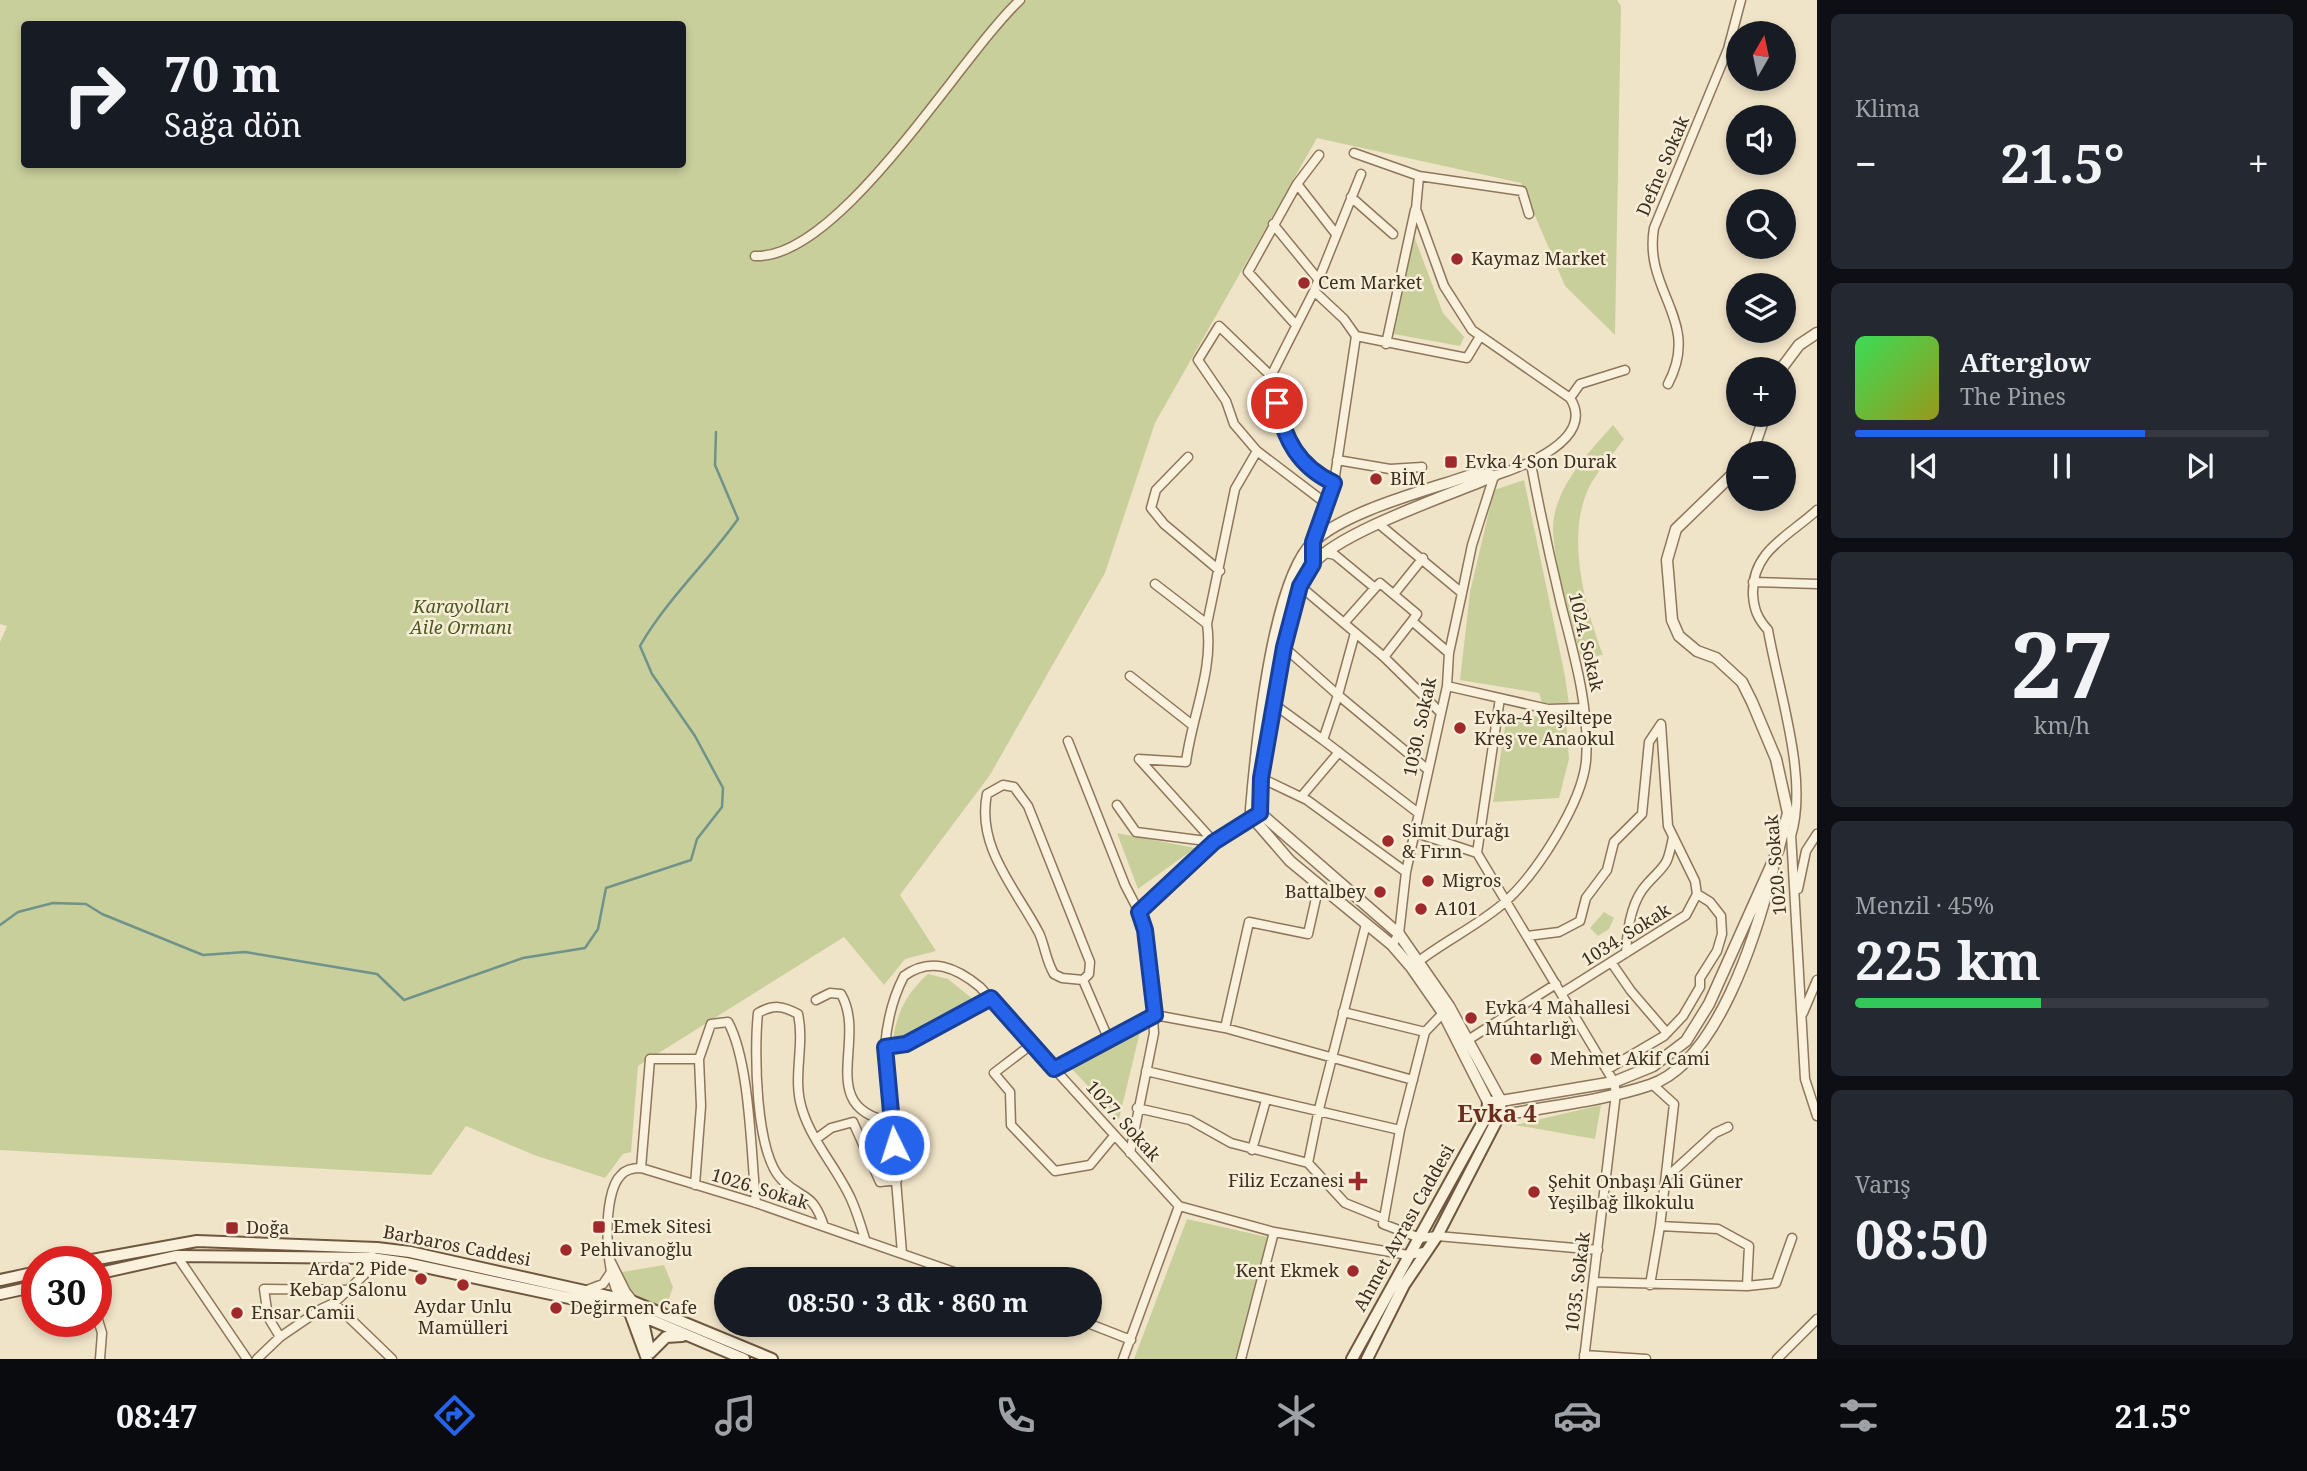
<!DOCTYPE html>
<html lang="tr">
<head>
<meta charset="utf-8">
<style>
  body { margin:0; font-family:"Noto Serif",serif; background:#242831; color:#f1f3f6; height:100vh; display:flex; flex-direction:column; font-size:26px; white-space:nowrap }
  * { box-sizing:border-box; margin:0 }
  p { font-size:23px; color:#9ea1a6 }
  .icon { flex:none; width:38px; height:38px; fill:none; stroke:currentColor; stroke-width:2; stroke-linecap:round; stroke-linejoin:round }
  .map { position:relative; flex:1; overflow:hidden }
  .panel { display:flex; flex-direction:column; gap:14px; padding:14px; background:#0d0f14; width:490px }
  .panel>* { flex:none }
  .guide { position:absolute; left:21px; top:21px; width:665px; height:147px; border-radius:7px; box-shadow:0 4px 10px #0003; background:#171b24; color:#f1f3f6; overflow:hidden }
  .needle { width:46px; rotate:9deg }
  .buttons { position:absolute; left:1726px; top:21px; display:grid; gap:14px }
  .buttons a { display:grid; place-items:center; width:70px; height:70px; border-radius:50%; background:#171b24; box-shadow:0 4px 10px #0003; font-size:35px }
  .speed { position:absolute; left:21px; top:1246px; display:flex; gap:14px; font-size:35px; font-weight:700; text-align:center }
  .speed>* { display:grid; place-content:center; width:91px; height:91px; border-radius:50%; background:#171b24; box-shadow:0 4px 10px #0003; line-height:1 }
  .speed .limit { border:10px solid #d22; background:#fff; color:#111 }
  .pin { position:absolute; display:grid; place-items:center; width:60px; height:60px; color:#fff; margin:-30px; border:4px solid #fff; border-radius:50%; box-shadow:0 2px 7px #0007 }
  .me { position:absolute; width:77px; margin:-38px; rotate:356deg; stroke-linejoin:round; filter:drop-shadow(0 0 5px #0008) }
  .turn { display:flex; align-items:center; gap:24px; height:147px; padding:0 28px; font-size:32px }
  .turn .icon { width:91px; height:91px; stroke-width:2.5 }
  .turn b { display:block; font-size:49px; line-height:60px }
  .big { font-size:52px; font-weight:700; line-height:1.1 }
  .panel .widget { flex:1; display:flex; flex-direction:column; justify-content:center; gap:10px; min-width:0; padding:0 24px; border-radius:10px; background:#242831 }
  .panel .dial { align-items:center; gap:0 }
  .dial b { font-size:91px; line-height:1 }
  .song { display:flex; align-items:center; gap:21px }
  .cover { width:84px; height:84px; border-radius:10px; background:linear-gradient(135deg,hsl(130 70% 55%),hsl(60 70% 35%)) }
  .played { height:7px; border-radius:4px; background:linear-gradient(90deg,#2563eb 70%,#363941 70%) }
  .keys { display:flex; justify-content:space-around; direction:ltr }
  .heat { display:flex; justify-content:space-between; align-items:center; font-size:38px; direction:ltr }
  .charge { height:10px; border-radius:5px; background:linear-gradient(90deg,#34c759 45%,#363941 0) }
  .trip { position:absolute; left:714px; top:1267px; width:388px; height:70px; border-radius:35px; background:#171b24; box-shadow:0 4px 10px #0003; font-weight:700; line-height:70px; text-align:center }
  .tab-bar { display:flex; height:112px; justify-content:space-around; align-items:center; background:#090b0e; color:#9ea1a6 }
  .tab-bar .icon { width:49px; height:49px }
  .tab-bar .on { color:#2563eb }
  .tab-bar b { font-size:32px; color:#f1f3f6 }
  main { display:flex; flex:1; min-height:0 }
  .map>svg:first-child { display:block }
  .green { fill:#c9cf9b; fill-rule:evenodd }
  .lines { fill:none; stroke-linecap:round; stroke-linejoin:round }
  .stream { stroke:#6f938a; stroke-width:2.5 }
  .minor-casing { stroke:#8d765c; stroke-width:11 }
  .tertiary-casing { stroke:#8d765c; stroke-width:13 }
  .secondary-casing { stroke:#6f573f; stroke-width:14 }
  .minor { stroke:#faf1dc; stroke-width:8 }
  .tertiary { stroke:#faf1dc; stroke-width:10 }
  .secondary { stroke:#faf1dc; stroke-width:10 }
  .route-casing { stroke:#184099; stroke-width:18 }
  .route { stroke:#2563eb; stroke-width:12 }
  .poi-dot { fill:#9e2a2b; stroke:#f7eed8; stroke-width:2.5 }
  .labels { text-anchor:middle; stroke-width:5; stroke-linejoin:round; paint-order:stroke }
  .street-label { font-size:18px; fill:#3d2e20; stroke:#f7eed8 }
  .poi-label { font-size:18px; fill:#3d2e20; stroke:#f7eed8; text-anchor:start }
  .park-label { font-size:18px; font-style:italic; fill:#4d5a26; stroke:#f7eed8 }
  .district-label { font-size:24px; font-weight:bold; fill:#6b2e1e; stroke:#f7eed8 }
</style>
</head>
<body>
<main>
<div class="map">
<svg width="1817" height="1359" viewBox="0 0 1817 1359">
  <rect width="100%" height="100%" fill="#f0e4c8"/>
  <path class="green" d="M0 0H1617L1621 6 1615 335 1565 286 1521 183 1317 138 1155 423 1105 573 990 775 900 895 936 951 905 959 884 985 844 937 638 1066 631 1152 623 1154 605 1178 534 1155 466 1126 431 1175 0 1150V642L7 626 0 624ZM24 24H682V164H24Z
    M1414 236 1443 313 1464 337 1460 346 1394 334Z
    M1613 425 1624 439C1611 457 1592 476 1585 497 1568 544 1586 610 1603 655L1581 658C1572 621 1555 569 1553 531 1552 490 1588 453 1613 425Z
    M1524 480 1565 676 1569 704 1542 703 1539 693 1460 680 1470 592 1494 490Z
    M1507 715 1566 718 1569 759 1559 798 1493 802Z
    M1117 833 1195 848 1138 889Z
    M1604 912 1614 918 1609 929 1598 936 1590 928Z
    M928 974 948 979 974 1000 906 1039 893 1040C897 1011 907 993 928 974Z
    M1140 1032 1119 1119 1071 1068 1092 1054Z
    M1601 1105 1595 1139 1515 1125Z
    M1187 1219 1267 1237 1237 1359H1134Z
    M664 1265 673 1287 665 1311 631 1298 622 1272Z"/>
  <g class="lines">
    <path class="stream" d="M0 925 18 912 53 903 86 904 102 914 203 955 245 952 377 974 404 1000 523 958 585 948 598 929 606 888 691 860 697 839 722 807 723 788 695 736 652 674 640 646C667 599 707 563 738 519L715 465 716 432"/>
    <defs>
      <path id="minor" d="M1354 153 1419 176 1522 191 1529 214
        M1297 184 1336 234
        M1351 197 1393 234
        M1273 224 1318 279
        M755 256C840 260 960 56 1020 0
        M1314 291 1344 319 1356 336 1467 358 1479 338
        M1295 324 1248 272 1297 184 1319 155
        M1386 344 1415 210
        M1668 384C1702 320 1643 292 1654 228L1728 49 1741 0
        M1570 398 1580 384 1625 370
        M1257 451 1234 424 1226 401 1198 360 1219 326 1271 376
        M1188 457 1156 490 1151 508 1164 524 1220 571
        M1337 460 1390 469 1422 467
        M1334 483 1320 477 1294 452 1282 431 1271 376 1314 291 1361 174
        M1379 524 1462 593
        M1326 553 1335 555 1375 588 1380 583 1417 614 1412 621 1449 653
        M1313 564V542L1334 483 1356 336
        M1753 582 1817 584
        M1155 584 1207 624
        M1300 586 1384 657 1439 711
        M1394 594 1423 558
        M1344 623 1375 588
        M1355 633 1338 695 1427 769
        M1284 647 1338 695 1323 740 1417 812
        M1384 657 1412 621
        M1130 676 1191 724
        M1447 686 1548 709 1584 708
        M1275 705 1323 740
        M1068 741 1125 885 1139 912 1149 960 1154 1033 1130 1153
        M1139 759 1186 762C1192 716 1214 668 1207 624L1235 489 1257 451 1328 505
        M1139 759 1214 842
        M1261 778 1307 800 1406 872
        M1003 785 1014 787 1028 806 1090 962 1089 974 1083 980 1062 978 1054 974C1046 961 1045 946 1039 933 1016 889 976 847 987 794Z
        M1301 797 1339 752
        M1117 805 1136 832 1214 842
        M1413 832 1477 853 1614 1082 1616 1093 1584 1359
        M1791 834 1805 1079 1817 1116
        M1791 836C1809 779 1778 689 1768 630 1758 619 1754 610 1753 595 1751 551 1789 536 1817 510
        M1477 853 1500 698
        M1798 889 1806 851 1817 834
        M1139 912 1214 842 1254 815
        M1527 936 1559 932 1580 921 1586 898 1607 870 1614 842 1642 814 1649 742 1661 724 1668 826 1695 881 1697 894 1710 902 1721 916 1722 934 1717 951 1700 978V987L1683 1016 1664 1036 1608 1069
        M1392 945 1399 934 1406 872 1447 686 1449 653 1462 593 1472 545 1494 476C1522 467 1597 439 1570 398L1472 330 1444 286 1416 209 1419 176
        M1626 953C1627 930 1631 901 1647 884 1666 863 1667 868 1673 837
        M1611 962 1631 991 1667 1033
        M1414 965C1442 942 1478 926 1505 902 1537 873 1582 803 1586 761 1590 708 1574 655 1561 604 1550 558 1540 512 1531 464
        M1083 980 1108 1038
        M1562 993 1686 915 1697 894
        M816 1000 830 993 841 994C868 1040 814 1108 892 1122
        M1445 1011 1425 1032 1400 1130 1383 1224 1420 1238 1437 1236 1598 1250
        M1343 1012 1425 1032
        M1803 1013 1817 980
        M1225 1028 1249 922 1308 934 1319 885
        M1468 1040 1556 984
        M1032 1044 994 1073 1010 1092 1011 1125 1055 1171 1090 1165 1114 1136
        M885 1047 906 1044 991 998
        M1054 1069 1155 1015 1225 1028 1413 1080
        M1146 1071 1400 1130
        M1137 1108 1190 1120 1231 1143 1308 1163 1345 1203 1382 1218
        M816 1139 831 1128 853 1122 880 1182 897 1180
        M1252 1150 1266 1100
        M1308 1163 1319 1109 1366 924
        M641 1168 650 1059H699
        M1667 1177 1715 1133 1728 1127
        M695 1185 701 1106 699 1059 711 1024 728 1022C750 1062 751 1154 756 1203
        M824 1226C812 1191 804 1201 782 1180 755 1154 754 1050 758 1013 774 1004 783 1006 798 1014 805 1046 792 1078 802 1109 812 1142 837 1168 851 1199 857 1212 861 1226 865 1239
        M1660 1226 1718 1229 1749 1246 1747 1286
        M902 1253 885 1047C887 1021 892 999 904 976 931 956 957 968 980 987L1179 1206 1274 1232 1408 1255 1424 1252
        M177 1256 247 1359
        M610 1260 626 1292 634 1302
        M1594 1282 1747 1286 1776 1283 1792 1238
        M1650 1285 1660 1226 1674 1104 1652 1084
        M587 1290 603 1284 611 1272
        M621 1299C605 1278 601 1194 621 1175 626 1169 634 1168 641 1168L756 1203 974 1279
        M334 1303 392 1359
        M96 1313 102 1333 100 1359
        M1090 1324 1131 1340
        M280 1337 268 1317 264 1289 348 1290
        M1584 1355 1646 1359
        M257 1359 280 1337 321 1309 334 1303 364 1275 372 1256
        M1123 1359 1179 1206
        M1241 1359 1274 1232
        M1777 1359 1817 1319"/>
      <path id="tertiary" d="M1781 369 1799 345 1817 333
        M1752 453 1765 415
        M1738 469 1676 529 1667 560 1672 620 1679 636 1697 651 1716 658 1742 682 1752 702 1776 759 1788 813 1778 851
        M1494 476C1452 494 1339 532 1313 564 1285 598 1262 765 1260 813L1399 934 1449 1006 1501 1101 1614 1082 1653 1066 1686 1041 1709 1004 1779 848
        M1488 1102 1443 1013 1411 967 1392 945 1290 861 1251 816V809C1256 750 1272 581 1313 542 1347 510 1429 490 1474 474L1490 475
        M1499 1116C1548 1106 1602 1101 1650 1085 1718 1062 1757 932 1773 869"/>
      <path id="secondary" d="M81 1262 197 1241 377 1248 410 1252 634 1302 772 1359
        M96 1274 177 1256 371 1258 406 1263 630 1311 744 1359
        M0 1280 37 1272
        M0 1294 37 1286
        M629 1310 647 1359
        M641 1313 649 1349
        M650 1353 666 1337 682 1336
        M1352 1359 1487 1115 1488 1102 1501 1101 1499 1116 1437 1236 1404 1285 1367 1359"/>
    </defs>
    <use href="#minor" class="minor-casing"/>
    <use href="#tertiary" class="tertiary-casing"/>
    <use href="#secondary" class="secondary-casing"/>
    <use href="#minor" class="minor"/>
    <use href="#tertiary" class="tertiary"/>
    <use href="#secondary" class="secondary"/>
  </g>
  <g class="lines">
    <defs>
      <path id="route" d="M894 1145 885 1047 906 1044 991 998 1054 1069 1155 1015 1145 930 1139 912 1214 842 1260 813 1261 778 1284 647 1300 586 1313 564V542L1334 483C1299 467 1284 439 1277 403"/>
    </defs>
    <use href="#route" class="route-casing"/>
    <use href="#route" class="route"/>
  </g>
  <g class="poi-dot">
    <circle cx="1457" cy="259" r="7"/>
    <circle cx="1304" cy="283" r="7"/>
    <rect x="1444" y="455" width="14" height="14" rx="3.5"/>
    <circle cx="1376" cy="479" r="7"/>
    <circle cx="1460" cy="728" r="7"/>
    <circle cx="1388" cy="841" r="7"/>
    <circle cx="1428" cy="881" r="7"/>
    <circle cx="1380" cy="892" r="7"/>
    <circle cx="1421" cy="909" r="7"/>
    <circle cx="1471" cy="1018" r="7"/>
    <circle cx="1536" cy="1059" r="7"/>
    <path d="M1354.5 1170.5h7v7h7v7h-7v7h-7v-7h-7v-7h7z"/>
    <circle cx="1534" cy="1192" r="7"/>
    <rect x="592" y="1220" width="14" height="14" rx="3.5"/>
    <rect x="225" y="1221" width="14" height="14" rx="3.5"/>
    <circle cx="566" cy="1250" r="7"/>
    <circle cx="1353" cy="1271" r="7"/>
    <circle cx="421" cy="1279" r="7"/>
    <circle cx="463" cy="1285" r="7"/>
    <circle cx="556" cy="1308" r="7"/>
    <circle cx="237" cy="1313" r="7"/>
  </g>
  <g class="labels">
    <g class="street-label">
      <text transform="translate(1663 166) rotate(-67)" y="6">Defne Sokak</text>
      <text transform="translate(1586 642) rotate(77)" y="6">1024. Sokak</text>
      <text transform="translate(1420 727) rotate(-78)" y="6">1030. Sokak</text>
      <text transform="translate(1776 865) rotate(-95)" y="6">1020. Sokak</text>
      <text transform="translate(1626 935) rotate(-32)" y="6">1034. Sokak</text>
      <text transform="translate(1123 1121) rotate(48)" y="6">1027. Sokak</text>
      <text transform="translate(760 1189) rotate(17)" y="6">1026. Sokak</text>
      <text transform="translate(1404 1228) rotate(-61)" y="6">Ahmet Avrası Caddesi</text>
      <text transform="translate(457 1246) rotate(11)" y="6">Barbaros Caddesi</text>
      <text transform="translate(1578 1282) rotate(-83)" y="6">1035. Sokak</text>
    </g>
    <g class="poi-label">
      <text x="1471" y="265">Kaymaz Market</text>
      <text x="1318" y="289">Cem Market</text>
      <text x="1465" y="468">Evka 4 Son Durak</text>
      <text x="1390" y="485">BİM</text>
      <text x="1474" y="724">Evka-4 Yeşiltepe<tspan x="1474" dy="21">Kreş ve Anaokul</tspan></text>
      <text x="1402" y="837">Simit Durağı<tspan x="1402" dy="21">&amp; Fırın</tspan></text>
      <text x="1442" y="887">Migros</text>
      <text x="1366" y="898" text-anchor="end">Battalbey</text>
      <text x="1435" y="915">A101</text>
      <text x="1485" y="1014">Evka 4 Mahallesi<tspan x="1485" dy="21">Muhtarlığı</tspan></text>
      <text x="1550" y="1065">Mehmet Akif Cami</text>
      <text x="1344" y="1187" text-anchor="end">Filiz Eczanesi</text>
      <text x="1548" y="1188">Şehit Onbaşı Ali Güner<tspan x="1548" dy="21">Yeşilbağ İlkokulu</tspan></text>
      <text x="613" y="1233">Emek Sitesi</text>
      <text x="246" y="1234">Doğa</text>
      <text x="580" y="1256">Pehlivanoğlu</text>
      <text x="407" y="1275" text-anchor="end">Arda 2 Pide<tspan x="407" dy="21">Kebap Salonu</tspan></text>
      <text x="1339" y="1277" text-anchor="end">Kent Ekmek</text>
      <text x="463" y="1313" text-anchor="middle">Aydar Unlu<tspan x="463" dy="21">Mamülleri</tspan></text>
      <text x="570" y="1314">Değirmen Cafe</text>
      <text x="251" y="1319">Ensar Camii</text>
    </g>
    <g class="park-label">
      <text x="461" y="613">Karayolları<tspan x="461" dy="21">Aile Ormanı</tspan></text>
    </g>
    <g class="district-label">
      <text x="1497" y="1122">Evka 4</text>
    </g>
  </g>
</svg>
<div class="buttons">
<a><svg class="needle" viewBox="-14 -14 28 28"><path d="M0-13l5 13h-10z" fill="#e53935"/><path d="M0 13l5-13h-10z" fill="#9ea1a6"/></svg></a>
<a><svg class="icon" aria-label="sound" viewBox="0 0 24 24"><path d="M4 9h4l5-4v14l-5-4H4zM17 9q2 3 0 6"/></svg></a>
<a><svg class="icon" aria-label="search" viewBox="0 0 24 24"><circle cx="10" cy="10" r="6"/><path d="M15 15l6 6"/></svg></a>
<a><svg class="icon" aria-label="layers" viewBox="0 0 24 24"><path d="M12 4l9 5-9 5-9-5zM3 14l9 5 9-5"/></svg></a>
<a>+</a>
<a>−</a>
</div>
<div class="speed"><div class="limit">30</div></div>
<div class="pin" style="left:1277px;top:403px;background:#d93025"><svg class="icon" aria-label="arrive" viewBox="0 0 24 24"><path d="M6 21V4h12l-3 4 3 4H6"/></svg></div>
<svg class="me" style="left:894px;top:1145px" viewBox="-20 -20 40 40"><circle r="17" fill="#2563eb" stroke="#fff" stroke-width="3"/><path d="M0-11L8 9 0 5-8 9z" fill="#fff"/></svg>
<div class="trip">08:50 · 3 dk · 860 m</div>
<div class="guide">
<div class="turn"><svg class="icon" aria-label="right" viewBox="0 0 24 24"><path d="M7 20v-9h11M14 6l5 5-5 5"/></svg><div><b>70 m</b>Sağa dön</div></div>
</div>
</div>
<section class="panel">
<div class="widget"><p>Klima</p>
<div class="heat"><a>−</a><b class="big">21.5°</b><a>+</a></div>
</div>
<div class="widget">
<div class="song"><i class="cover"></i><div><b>Afterglow</b><p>The Pines</p></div></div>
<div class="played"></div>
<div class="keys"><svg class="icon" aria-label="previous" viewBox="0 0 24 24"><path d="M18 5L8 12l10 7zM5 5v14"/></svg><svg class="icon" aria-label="pause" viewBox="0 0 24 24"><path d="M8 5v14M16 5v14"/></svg><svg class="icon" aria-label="next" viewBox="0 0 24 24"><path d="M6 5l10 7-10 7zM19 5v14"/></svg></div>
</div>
<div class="widget dial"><b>27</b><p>km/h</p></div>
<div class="widget"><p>Menzil · 45%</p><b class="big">225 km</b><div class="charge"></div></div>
<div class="widget"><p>Varış</p><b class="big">08:50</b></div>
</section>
</main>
<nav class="tab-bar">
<b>08:47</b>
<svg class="icon on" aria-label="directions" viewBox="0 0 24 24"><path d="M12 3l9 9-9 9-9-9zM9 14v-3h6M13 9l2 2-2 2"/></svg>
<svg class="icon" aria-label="music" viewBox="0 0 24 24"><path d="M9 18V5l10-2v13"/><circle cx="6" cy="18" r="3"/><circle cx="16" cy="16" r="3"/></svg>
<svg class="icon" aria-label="phone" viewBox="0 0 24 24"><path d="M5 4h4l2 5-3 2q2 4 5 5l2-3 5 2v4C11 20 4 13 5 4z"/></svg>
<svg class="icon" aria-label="climate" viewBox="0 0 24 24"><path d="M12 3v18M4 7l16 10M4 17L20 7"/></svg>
<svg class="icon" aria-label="car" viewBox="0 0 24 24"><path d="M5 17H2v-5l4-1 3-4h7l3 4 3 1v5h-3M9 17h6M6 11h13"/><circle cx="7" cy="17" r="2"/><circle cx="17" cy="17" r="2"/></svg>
<svg class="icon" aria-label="filters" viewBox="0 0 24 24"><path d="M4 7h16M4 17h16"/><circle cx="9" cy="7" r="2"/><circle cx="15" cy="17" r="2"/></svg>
<b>21.5°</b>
</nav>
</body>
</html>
